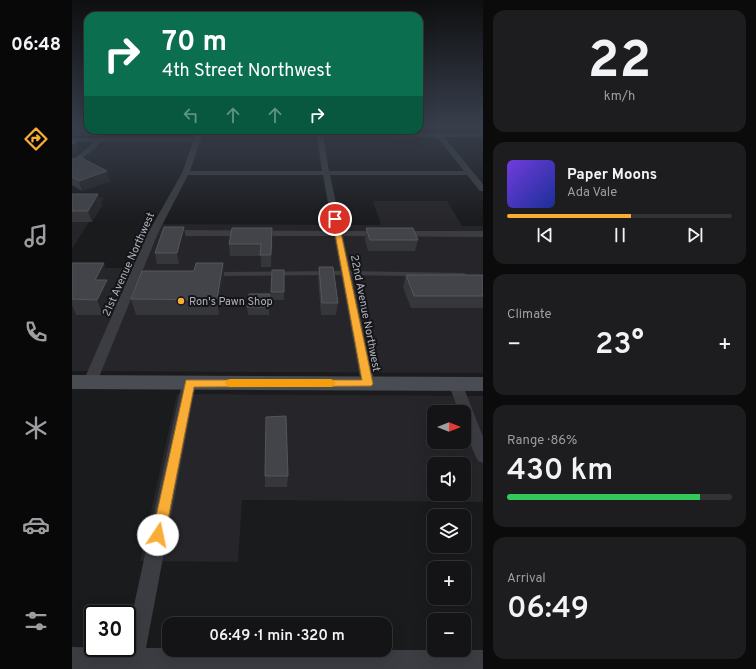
<!DOCTYPE html>
<html lang="en">
<head>
<meta charset="utf-8">
<style>
  body { margin:0; font-family:Overpass,sans-serif; background:#1d1d1f; color:#f1f3f6; height:100vh; display:flex; flex-direction:column; font-size:15px; white-space:nowrap }
  * { box-sizing:border-box; margin:0 }
  p { font-size:13px; color:#9d9ea1 }
  .icon { flex:none; width:22px; height:22px; fill:none; stroke:currentColor; stroke-width:2; stroke-linecap:round; stroke-linejoin:round }
  .map { position:relative; flex:1; overflow:hidden }
  .sheet { display:flex; flex-direction:column; gap:10px; padding:10px; background:#0b0b0c; width:273px }
  .sheet>* { flex:none }
  .banner { position:absolute; left:12px; top:12px; width:339px; height:122px; border-radius:12px; box-shadow:0 4px 16px #0002,0 0 0 1px #333335; background:#0b6e4f; color:#fff; overflow:hidden }
  .needle { width:26px; rotate:90deg }
  .fabs { position:absolute; left:355px; top:405px; display:grid; gap:8px }
  .fabs a { display:grid; place-items:center; width:44px; height:44px; border-radius:8px; background:#141416; box-shadow:0 4px 16px #0002,0 0 0 1px #333335; font-size:20px }
  .speed { position:absolute; left:12px; top:605px; display:flex; gap:8px; font-size:20px; font-weight:700; text-align:center }
  .speed>* { display:grid; place-content:center; width:52px; height:52px; border-radius:50%; background:#141416; box-shadow:0 4px 16px #0002,0 0 0 1px #333335; line-height:1 }
  .speed .limit { border:2px solid #111; border-radius:6px; background:#fff; color:#111 }
  .pin { position:absolute; display:grid; place-items:center; width:34px; height:34px; color:#fff; margin:-17px; border:2px solid #fff; border-radius:50%; box-shadow:0 1px 4px #0007 }
  .me { position:absolute; width:44px; margin:-22px; rotate:11deg; stroke-linejoin:round; filter:drop-shadow(0 0 3px #0008) }
  .turn { display:flex; align-items:center; gap:14px; height:84px; padding:0 12px; font-size:18px }
  .turn .icon { width:52px; height:52px; stroke-width:2.5 }
  .turn b { display:block; font-size:28px; line-height:34px }
  .lanes { display:flex; align-items:center; height:38px; padding:0 12px; background:#0003; justify-content:center; gap:20px; direction:ltr }
  .lanes .off { opacity:.35 }
  .big { font-size:30px; font-weight:600; line-height:1.1 }
  .sheet .card { flex:1; display:flex; flex-direction:column; justify-content:center; gap:6px; min-width:0; padding:0 14px; border-radius:12px; background:#1d1d1f }
  .sheet .dial { align-items:center; gap:0 }
  .dial b { font-size:52px; line-height:1 }
  .song { display:flex; align-items:center; gap:12px }
  .cover { width:48px; height:48px; border-radius:6px; background:linear-gradient(135deg,hsl(260 70% 55%),hsl(230 70% 35%)) }
  .played { height:4px; border-radius:2px; background:linear-gradient(90deg,#faad35 55%,#333335 55%) }
  .keys { display:flex; justify-content:space-around; direction:ltr }
  .heat { display:flex; justify-content:space-between; align-items:center; font-size:22px; direction:ltr }
  .charge { height:6px; border-radius:3px; background:linear-gradient(90deg,#34c759 86%,#333335 0) }
  .trip { position:absolute; left:90px; top:617px; width:230px; height:40px; border-radius:12px; background:#141416; box-shadow:0 4px 16px #0002,0 0 0 1px #333335; font-weight:600; line-height:40px; text-align:center }
  main { display:flex; flex:1; min-height:0 }
  .tab-bar { display:flex; flex-direction:column; width:72px; justify-content:space-around; align-items:center; background:#080809; color:#9d9ea1 }
  .tab-bar .icon { width:28px; height:28px }
  .tab-bar .active { color:#faad35 }
  .tab-bar b { font-size:18px; color:#f1f3f6 }
  .map>svg:first-child { display:block }
  .built { fill:#26262a; fill-rule:evenodd }
  .lines { fill:none; stroke-linecap:round; stroke-linejoin:round }
  .lane { fill:#3b3d42; fill-rule:evenodd }
  .street { fill:#3b3d42; fill-rule:evenodd }
  .secondary { fill:#494c52; fill-rule:evenodd }
  .wall { fill:#36373b }
  .shaded-wall { fill:#252629 }
  .building { fill:#434449; stroke:#53565b }
  .route { fill:#faad35; stroke:#a27022 }
  .slow { fill:#f59e0b }
  .poi-dot { fill:#faad35; stroke:#151518; stroke-width:1.5 }
  .labels { text-anchor:middle; stroke-width:4; stroke-linejoin:round; paint-order:stroke }
  .street-label { font-size:11px; fill:#adb2bd; stroke:#151518 }
  .poi-label { font-size:11px; fill:#adb2bd; stroke:#151518; text-anchor:start }
</style>
</head>
<body>
<main>
<nav class="tab-bar">
<b>06:48</b>
<svg class="icon active" aria-label="directions" viewBox="0 0 24 24"><path d="M12 3l9 9-9 9-9-9zM9 14v-3h6M13 9l2 2-2 2"/></svg>
<svg class="icon" aria-label="music" viewBox="0 0 24 24"><path d="M9 18V5l10-2v13"/><circle cx="6" cy="18" r="3"/><circle cx="16" cy="16" r="3"/></svg>
<svg class="icon" aria-label="phone" viewBox="0 0 24 24"><path d="M5 4h4l2 5-3 2q2 4 5 5l2-3 5 2v4C11 20 4 13 5 4z"/></svg>
<svg class="icon" aria-label="climate" viewBox="0 0 24 24"><path d="M12 3v18M4 7l16 10M4 17L20 7"/></svg>
<svg class="icon" aria-label="car" viewBox="0 0 24 24"><path d="M5 17H2v-5l4-1 3-4h7l3 4 3 1v5h-3M9 17h6M6 11h13"/><circle cx="7" cy="17" r="2"/><circle cx="17" cy="17" r="2"/></svg>
<svg class="icon" aria-label="filters" viewBox="0 0 24 24"><path d="M4 7h16M4 17h16"/><circle cx="9" cy="7" r="2"/><circle cx="15" cy="17" r="2"/></svg>
</nav>
<div class="map">
<svg width="411" height="669" viewBox="0 0 411 669">
  <rect width="100%" height="100%" fill="#1a1b1d"/>
  <path class="built" d="M0 198H32L0 249Z
    M301 201H375L390 226H411V373L0 371V268H57L76 224 309 225Z
    M105 394 411 396V502L170 500 166 562 68 561ZM362 412H392V442H362ZM362 464H392V494H362Z"/>
  <g class="lines">
    <path class="lane" d="M273 271 392 273 395 275 392 277 273 275 145 276 142 274 145 272Z"/>
    <path class="street" d="M244 130H250V133H411V137H372L411 184V191H408L395 175H258L270 231H411V237L271 236 303 384 301 388 296 389 291 388 289 384 262 236H98L93 233 98 230 261 231 251 175H116L86 233 25 382 23 386 18 387 13 386 11 382 76 233 110 173 121 142H29L21 150 0 166V161L22 142H0V138H122L125 133 127 132 244 133ZM130 136H245L250 171H118ZM251 136 365 137 392 171H257Z
      M117 378 122 379 124 383 74 648H97V650H411V669H0V647L55 648V638L110 383 112 379Z
      M383 378 388 379 390 383 411 437V463L406 461C398 445 392 429 392 412H387L376 383 378 379Z"/>
    <path class="secondary" d="M0 375 411 377V391L0 389Z"/>
  </g>
  <path class="wall" d="M0 127H16V130H35L29 136H0Z
    M0 159 38 181 10 191 0 185Z
    M0 194 30 205 20 222H0Z
    M112 227 114 238 107 264H85L83 253Z
    M294 228 346 240 343 251H296L293 240Z
    M201 240 199 267H189V256H158L157 244Z
    M0 263 37 279 35 281 40 296 31 315H4L0 323Z
    M151 263 152 278 147 315H64L59 299 122 271Z
    M247 267 266 303 264 315H249L246 278Z
    M212 270V300H199V292Z
    M334 275H411V308H339L331 287Z
    M198 302 197 315H176L175 307Z
    M193 476H216L215 487H193Z"/>
  <path class="shaded-wall" d="M27 130H35L29 136Z
    M4 143 7 152 0 154V144Z
    M35 171 38 181 10 191 7 181Z
    M26 194 30 205 20 222 16 211Z
    M112 227 114 238 107 264 105 253Z
    M200 228 201 240 199 267V255Z
    M32 263 37 279 35 281 40 296 31 315 25 300 23 280Z
    M151 263 152 278 147 315 145 300Z
    M198 294V302L197 315V307Z
    M0 305 4 315 0 323Z"/>
  <path class="building" d="M0 138 4 143 0 144Z
    M8 157 35 171 7 181 0 177V159Z
    M0 194H26L16 211H0Z
    M92 227H112L105 253H83Z
    M160 228H200L199 255H188L189 244H157Z
    M294 228H341L346 240H298Z
    M0 263H32L23 280H35L25 300 0 299Z
    M124 263H151L145 300 59 299 70 271H122Z
    M247 267H261L266 303H250Z
    M200 270H212V292H199Z
    M334 275H411V296H342Z
    M177 294H198L197 307H175Z
    M214 416 216 476H193L194 417Z"/>
  <linearGradient id="sky" x2="0" y2="1"><stop stop-color="#0e0f10"/><stop offset="0.57" stop-color="#383f4c"/><stop offset="1" stop-color="#383f4c" stop-opacity="0"/></linearGradient>
  <rect width="411" height="221" fill="url(#sky)"/>
  <path class="route" d="M260 217 266 219 301 384 299 386 122 387 93 535 91 540 86 542 82 540 80 535 114 380H290Z"/>
  <path class="slow" d="M158 379H259L262 381 264 383 262 386 259 387H158L155 386 153 383 155 380Z"/>
  <circle class="poi-dot" cx="109" cy="301" r="4"/>
  <g class="labels">
    <g class="street-label">
      <text transform="translate(56 264) rotate(-66)" y="4">21st Avenue Northwest</text>
      <text transform="translate(294 313) rotate(79)" y="4">22nd Avenue Northwest</text>
    </g>
    <g class="poi-label">
      <text x="117" y="305">Ron's Pawn Shop</text>
    </g>
  </g>
</svg>
<div class="fabs">
<a><svg class="needle" viewBox="-14 -14 28 28"><path d="M0-13l5 13h-10z" fill="#e53935"/><path d="M0 13l5-13h-10z" fill="#9d9ea1"/></svg></a>
<a><svg class="icon" aria-label="sound" viewBox="0 0 24 24"><path d="M4 9h4l5-4v14l-5-4H4zM17 9q2 3 0 6"/></svg></a>
<a><svg class="icon" aria-label="layers" viewBox="0 0 24 24"><path d="M12 4l9 5-9 5-9-5zM3 14l9 5 9-5"/></svg></a>
<a>+</a>
<a>−</a>
</div>
<div class="speed"><div class="limit">30</div></div>
<div class="pin" style="left:263px;top:219px;background:#d93025"><svg class="icon" aria-label="arrive" viewBox="0 0 24 24"><path d="M6 21V4h12l-3 4 3 4H6"/></svg></div>
<svg class="me" style="left:86px;top:535px" viewBox="-20 -20 40 40"><circle r="19" fill="#fff"/><path d="M0-13L10 11 0 6-10 11z" fill="#faad35"/></svg>
<div class="trip">06:49 · 1 min · 320 m</div>
<div class="banner">
<div class="turn"><svg class="icon" aria-label="right" viewBox="0 0 24 24"><path d="M7 20v-9h11M14 6l5 5-5 5"/></svg><div><b>70 m</b>4th Street Northwest</div></div>
<div class="lanes"><svg class="icon off" aria-label="left" viewBox="0 0 24 24"><path d="M17 20v-9H6M10 6l-5 5 5 5"/></svg><svg class="icon off" aria-label="ahead" viewBox="0 0 24 24"><path d="M12 20V5M6 11l6-6 6 6"/></svg><svg class="icon off" aria-label="ahead" viewBox="0 0 24 24"><path d="M12 20V5M6 11l6-6 6 6"/></svg><svg class="icon" aria-label="right" viewBox="0 0 24 24"><path d="M7 20v-9h11M14 6l5 5-5 5"/></svg></div>
</div>
</div>
<section class="sheet">
<div class="card dial"><b>22</b><p>km/h</p></div>
<div class="card">
<div class="song"><i class="cover"></i><div><b>Paper Moons</b><p>Ada Vale</p></div></div>
<div class="played"></div>
<div class="keys"><svg class="icon" aria-label="previous" viewBox="0 0 24 24"><path d="M18 5L8 12l10 7zM5 5v14"/></svg><svg class="icon" aria-label="pause" viewBox="0 0 24 24"><path d="M8 5v14M16 5v14"/></svg><svg class="icon" aria-label="next" viewBox="0 0 24 24"><path d="M6 5l10 7-10 7zM19 5v14"/></svg></div>
</div>
<div class="card"><p>Climate</p>
<div class="heat"><a>−</a><b class="big">23°</b><a>+</a></div>
</div>
<div class="card"><p>Range · 86%</p><b class="big">430 km</b><div class="charge"></div></div>
<div class="card"><p>Arrival</p><b class="big">06:49</b></div>
</section>
</main>
</body>
</html>
